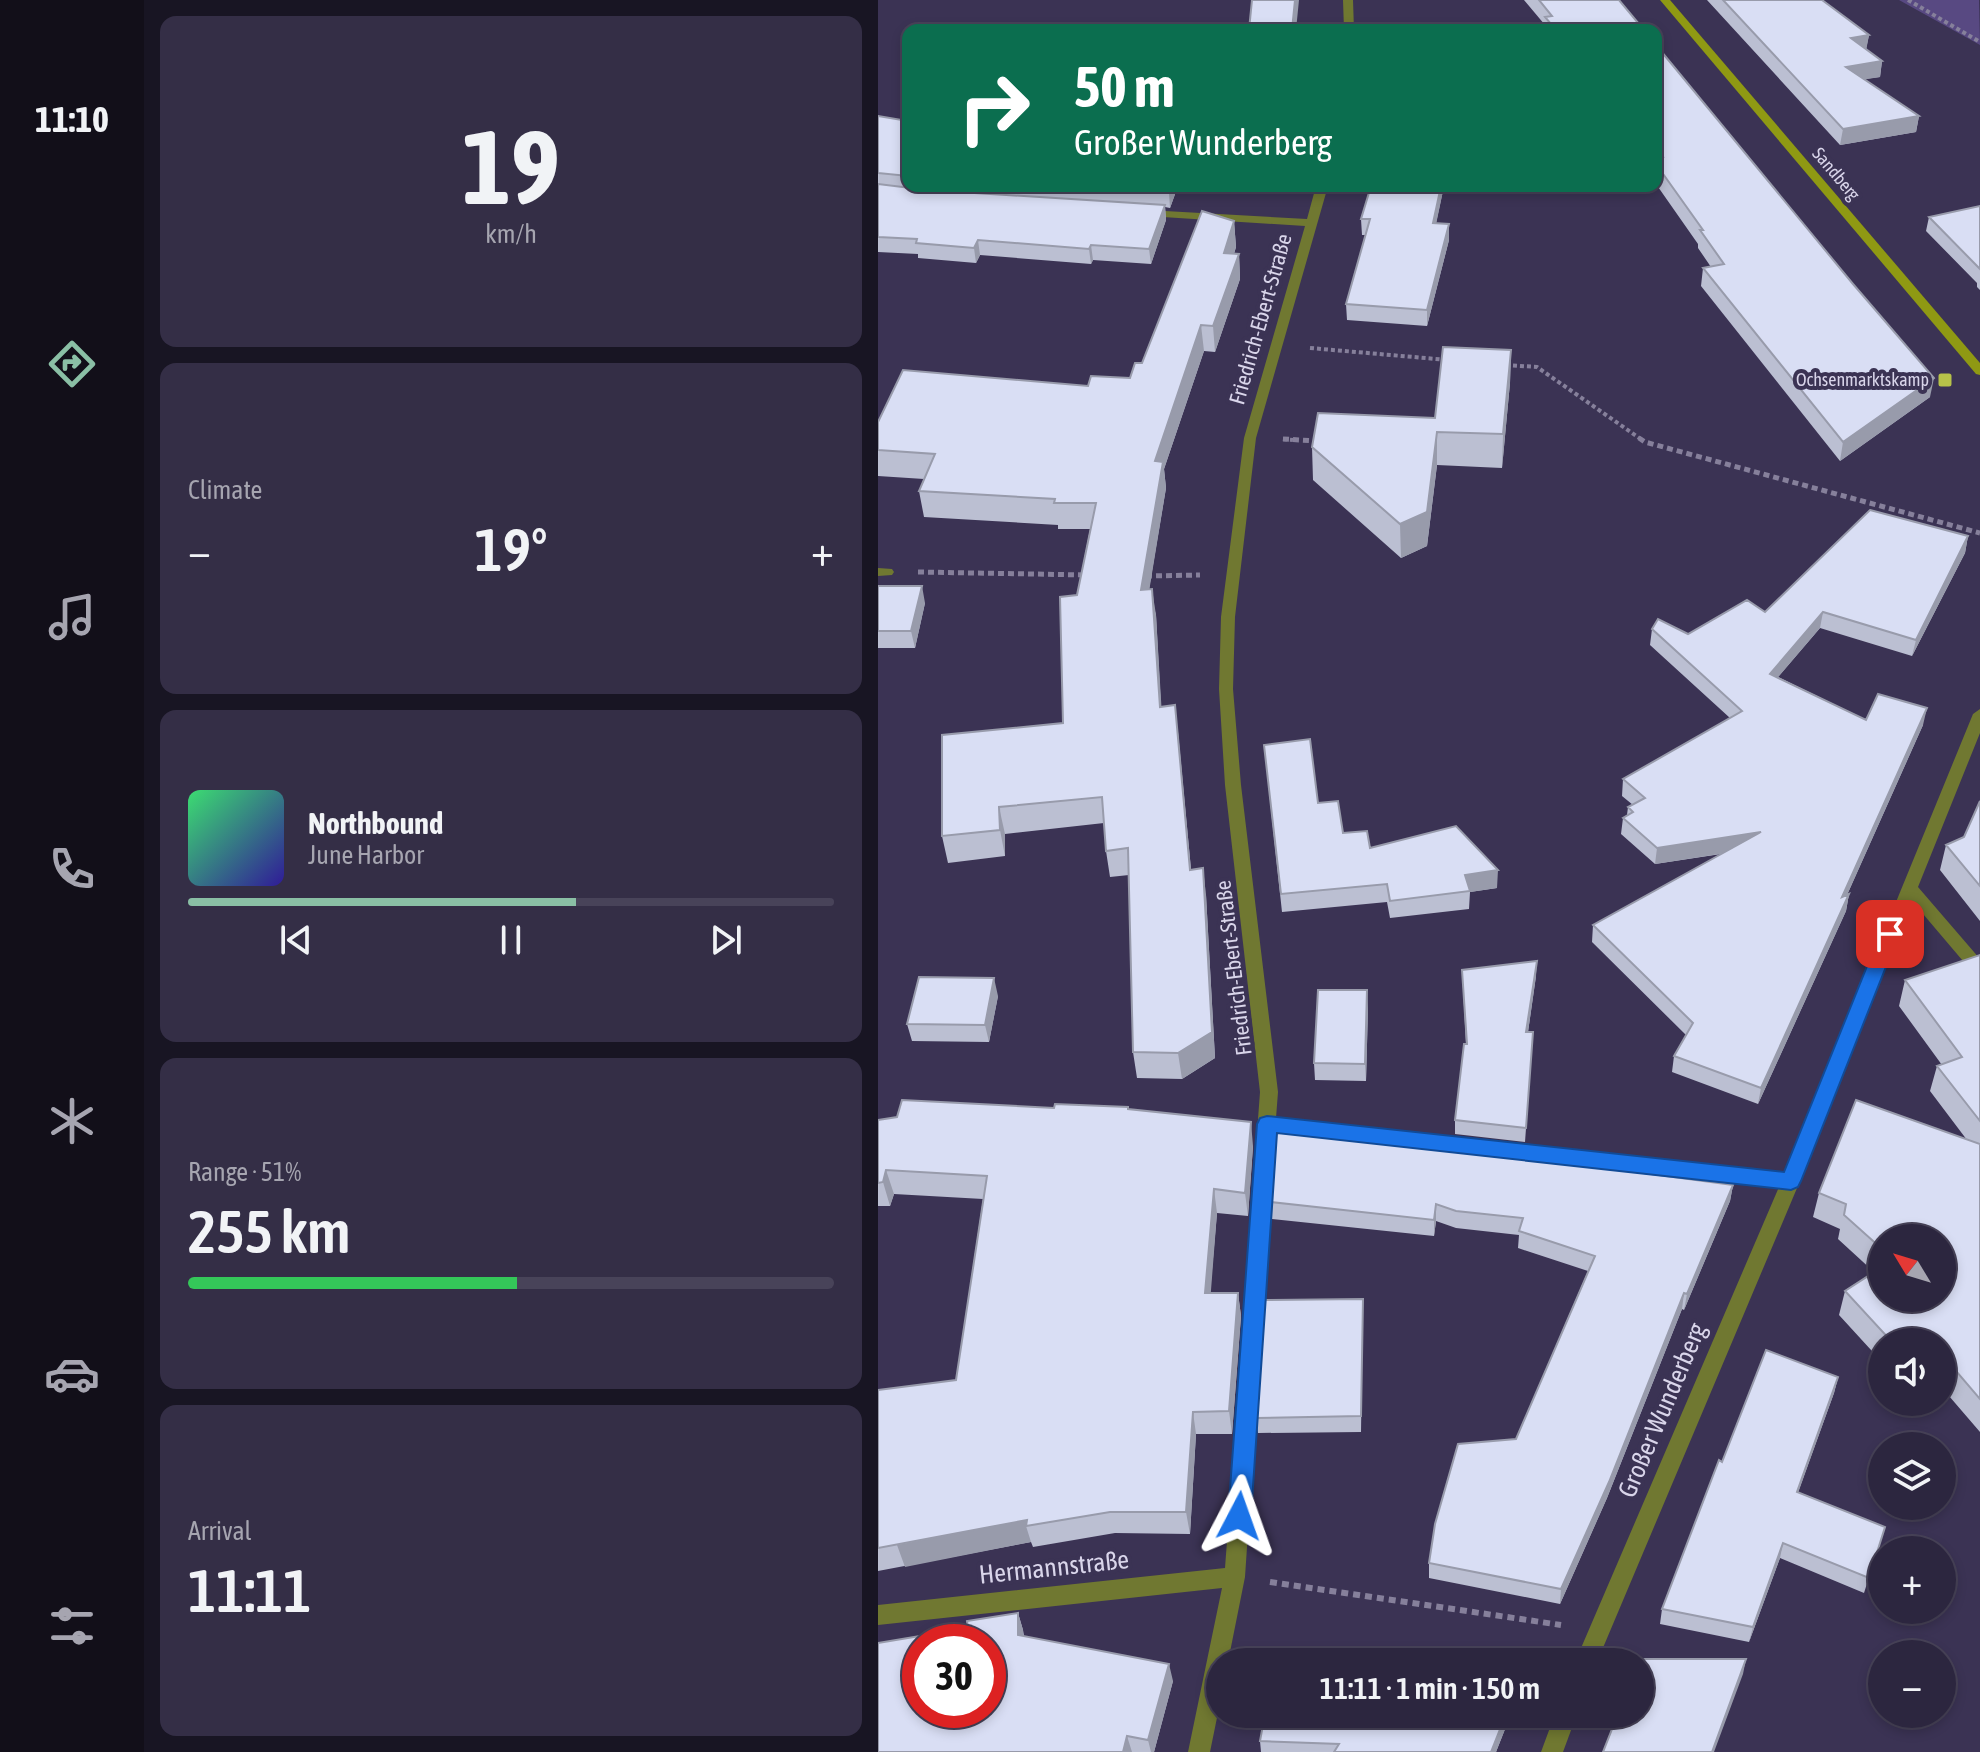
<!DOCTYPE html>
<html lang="en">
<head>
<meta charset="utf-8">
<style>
  body { margin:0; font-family:"Asap Condensed",sans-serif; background:#342e46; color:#f1f3f6; height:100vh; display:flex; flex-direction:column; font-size:30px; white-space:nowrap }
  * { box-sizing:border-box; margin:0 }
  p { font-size:26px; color:#a6a5b0 }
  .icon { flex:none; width:44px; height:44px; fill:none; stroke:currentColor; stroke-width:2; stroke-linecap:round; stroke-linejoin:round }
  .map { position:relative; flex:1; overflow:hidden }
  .details { display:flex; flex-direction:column; gap:16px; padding:16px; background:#181523; width:734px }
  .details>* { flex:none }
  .banner { position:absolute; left:24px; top:24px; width:760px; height:168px; border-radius:16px; box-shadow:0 4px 12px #0003,0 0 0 2px #484359; background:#0b6e4f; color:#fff; overflow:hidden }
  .needle { width:52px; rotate:308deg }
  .tools { position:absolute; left:990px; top:1224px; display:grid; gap:16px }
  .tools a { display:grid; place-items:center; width:88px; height:88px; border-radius:50%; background:#2c263f; box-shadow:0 4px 12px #0003,0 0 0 2px #484359; font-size:40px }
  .speed { position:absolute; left:24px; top:1624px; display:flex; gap:16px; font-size:40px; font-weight:700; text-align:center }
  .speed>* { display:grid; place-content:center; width:104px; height:104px; border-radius:50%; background:#2c263f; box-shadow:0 4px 12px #0003,0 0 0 2px #484359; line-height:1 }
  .speed .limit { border:12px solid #d22; background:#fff; color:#111 }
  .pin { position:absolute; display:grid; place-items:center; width:68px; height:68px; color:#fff; margin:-34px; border-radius:16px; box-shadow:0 4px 12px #0006 }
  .me { position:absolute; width:88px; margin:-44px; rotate:4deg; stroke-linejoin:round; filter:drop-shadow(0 0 6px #0008) }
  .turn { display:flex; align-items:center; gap:28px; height:168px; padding:0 40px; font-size:36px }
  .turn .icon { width:104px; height:104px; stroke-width:2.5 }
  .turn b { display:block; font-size:56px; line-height:68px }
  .big { font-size:60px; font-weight:600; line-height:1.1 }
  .details .widget { flex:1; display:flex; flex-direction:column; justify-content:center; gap:12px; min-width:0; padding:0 28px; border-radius:16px; background:#342e46 }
  .details .dial { align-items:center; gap:0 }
  .dial b { font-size:104px; line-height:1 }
  .song { display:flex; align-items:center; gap:24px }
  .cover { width:96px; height:96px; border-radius:12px; background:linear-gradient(135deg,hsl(140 70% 55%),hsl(250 70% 35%)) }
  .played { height:8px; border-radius:4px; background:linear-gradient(90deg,#8abfa5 60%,#484359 60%) }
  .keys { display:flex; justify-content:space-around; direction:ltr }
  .heat { display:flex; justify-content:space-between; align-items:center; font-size:44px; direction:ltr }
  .charge { height:12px; border-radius:6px; background:linear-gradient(90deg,#34c759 51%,#484359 0) }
  .trip { position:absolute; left:328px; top:1648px; width:448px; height:80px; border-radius:40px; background:#2c263f; box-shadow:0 4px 12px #0003,0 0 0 2px #484359; font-weight:600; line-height:80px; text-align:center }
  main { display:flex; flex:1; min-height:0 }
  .menu { display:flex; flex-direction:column; width:144px; justify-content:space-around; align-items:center; background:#120f19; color:#a6a5b0 }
  .menu .icon { width:56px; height:56px }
  .menu .selected { color:#8abfa5 }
  .menu b { font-size:36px; color:#f1f3f6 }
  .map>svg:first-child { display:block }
  .green { fill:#584982 }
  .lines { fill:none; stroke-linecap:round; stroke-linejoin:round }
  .path-far2 { stroke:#86809b; stroke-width:4; stroke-dasharray:4 3; stroke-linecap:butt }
  .path-far1 { stroke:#86809b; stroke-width:5; stroke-dasharray:6 4; stroke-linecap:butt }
  .path { stroke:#86809b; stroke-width:6; stroke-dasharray:7 5; stroke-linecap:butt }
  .street { fill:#707831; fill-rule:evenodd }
  .secondary { fill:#8f9913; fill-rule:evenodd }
  .wall { fill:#bbbfd2; fill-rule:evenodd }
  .shaded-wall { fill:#989bab }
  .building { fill:#d9def4; stroke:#989bab; stroke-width:2; fill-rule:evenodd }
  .route { fill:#1a73e8; stroke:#114b97; stroke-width:2 }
  .poi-dot { fill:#b6c249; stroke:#3b3354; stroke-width:3 }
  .labels { text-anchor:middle; stroke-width:8; stroke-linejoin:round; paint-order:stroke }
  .far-street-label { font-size:18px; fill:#d9d5ea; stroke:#3b3354 }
  .far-poi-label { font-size:18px; fill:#d9d5ea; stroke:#3b3354; text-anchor:end }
  .street-label { font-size:22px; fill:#d9d5ea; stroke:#3b3354 }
  .near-street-label { font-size:26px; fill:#d9d5ea; stroke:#3b3354 }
</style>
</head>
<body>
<main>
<nav class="menu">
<b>11:10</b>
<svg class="icon selected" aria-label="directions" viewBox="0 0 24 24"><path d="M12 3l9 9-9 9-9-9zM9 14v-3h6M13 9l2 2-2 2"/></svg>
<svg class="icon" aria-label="music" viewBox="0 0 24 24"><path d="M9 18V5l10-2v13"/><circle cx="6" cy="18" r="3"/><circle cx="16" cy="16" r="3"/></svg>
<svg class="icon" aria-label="phone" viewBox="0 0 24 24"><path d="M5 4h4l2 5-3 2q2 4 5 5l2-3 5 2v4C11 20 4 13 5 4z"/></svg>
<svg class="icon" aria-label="climate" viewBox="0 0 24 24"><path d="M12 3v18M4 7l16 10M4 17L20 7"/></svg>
<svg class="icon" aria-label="car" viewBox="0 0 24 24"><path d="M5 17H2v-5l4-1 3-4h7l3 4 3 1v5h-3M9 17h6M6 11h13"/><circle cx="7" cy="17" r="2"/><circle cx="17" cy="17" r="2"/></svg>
<svg class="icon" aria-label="filters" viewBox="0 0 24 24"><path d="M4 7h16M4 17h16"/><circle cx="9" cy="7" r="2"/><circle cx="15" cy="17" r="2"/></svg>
</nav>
<section class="details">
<div class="widget dial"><b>19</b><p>km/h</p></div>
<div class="widget"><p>Climate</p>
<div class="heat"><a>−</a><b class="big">19°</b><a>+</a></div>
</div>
<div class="widget">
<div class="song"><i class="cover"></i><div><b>Northbound</b><p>June Harbor</p></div></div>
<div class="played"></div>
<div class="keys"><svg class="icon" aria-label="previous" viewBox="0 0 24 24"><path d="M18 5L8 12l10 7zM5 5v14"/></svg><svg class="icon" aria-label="pause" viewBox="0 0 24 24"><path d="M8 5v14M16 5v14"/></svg><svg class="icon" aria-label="next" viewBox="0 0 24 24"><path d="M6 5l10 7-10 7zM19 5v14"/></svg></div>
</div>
<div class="widget"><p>Range · 51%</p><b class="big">255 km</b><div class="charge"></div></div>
<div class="widget"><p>Arrival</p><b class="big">11:11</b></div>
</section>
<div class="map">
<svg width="1102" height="1752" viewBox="0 0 1102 1752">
  <rect width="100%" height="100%" fill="#3b3354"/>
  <path class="green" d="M1021 0H1101L1102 45Z"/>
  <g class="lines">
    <path class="path-far2" d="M1030 0 1102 42
      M432 348 570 360
      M628 365 659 367 764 440
      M405 439 415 440"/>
    <path class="path-far1" d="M761 438 767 442 1102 533
      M405 439 439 441
      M40 572 210 575
      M268 576 322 575"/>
    <path class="path" d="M392 1582 683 1625"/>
    <path class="street" d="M465 0H475L476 30H466Z
      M438 186H450L378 438 357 617 355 689 363 785 400 1092 398 1118 595 1139 601 1141 604 1146 601 1151 595 1153 397 1132 367 1577 350 1662H342V1703L332 1752H310L344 1588 0 1625V1605L347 1568 382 1092 347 785 341 689 343 617 366 438 427 226 269 216 263 213 269 210 429 219Z
      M0 568 14 569 16 572 14 575 0 576Z
      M1102 709V733L1040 887 1102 959V976L1096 974 1034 901 922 1181 719 1662H697L901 1187 626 1157 620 1155 617 1150 620 1145 626 1143 907 1173 1095 714Z
      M677 1714H699L685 1752H663Z"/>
    <path class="secondary" d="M782 0H792L1102 363V375L1098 374Z"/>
  </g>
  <path class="wall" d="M646 0H741L766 30H666L667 25Z
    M829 0H944L991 35 988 49 1004 61 1002 77 986 79 1041 116 1038 132 962 145Z
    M778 45 1052 397 962 461 823 286 825 268 833 267 820 248V244L778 184Z
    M0 116 30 121V186H300L292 208 287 207 288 220 273 264 215 260 213 264 102 255 98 263 40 258V254L0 252Z
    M493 186H566L558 223 571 224V240L549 326 469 320 468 304 488 235H484L483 219Z
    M1102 206V290L1099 287V283L1048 231 1051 217Z
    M356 221 358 247 356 254H361L362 279 337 352 326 351 286 469 288 488 271 589 278 615 283 707 300 732 313 869 328 895 337 1058 304 1079 259 1078 255 1052 251 875 232 877 228 851 226 823 127 834V856L70 863 64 836 185 723 199 595 212 529H180V525L46 517 41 491 46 479 0 476V422L252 378 264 363Z
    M633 350 632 383 624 468 559 465 549 546 523 558 435 480 434 447 557 418Z
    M1090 536 1087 553 1034 656 942 628 900 677 988 720 1045 725 969 895 971 894 968 911 880 1104 794 1072 796 1056 808 1035 714 942 715 925 843 854 777 864 743 834 745 818 749 815 750 807 755 805 744 796 745 779 852 718 772 645 774 629 810 634 887 612Z
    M0 586 47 603 37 648H0Z
    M386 745 440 803 465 833 492 848 619 888 592 892 591 909 512 918 509 902 404 912Z
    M1102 801V921L1062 870 1068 845 1086 837Z
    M1102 955V1432L1065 1389 1064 1342H1004V1362L961 1315 967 1291 996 1272 960 1239 962 1229 935 1217 941 1193 1089 1140 1052 1091 1059 1066 1064 1065 1021 1006 1027 980ZM1004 1238 1064 1298H1004Z
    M584 970 658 976 650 1032H655L647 1142 577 1134V1120L588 1044Z
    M120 996 111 1042 34 1041 29 1024Z
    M490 1008 488 1081 437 1080 436 1063Z
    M176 1108 250 1109 375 1146 370 1216 339 1213 332 1293H360L363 1316 354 1434H318L312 1534 237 1533 155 1547 153 1542 0 1571V1390L78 1380 105 1199 16 1194 12 1206H0V1120Z
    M646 1157 855 1185 852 1201 806 1310 804 1309 729 1498 682 1604 551 1578V1563L638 1439 710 1271 640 1248 641 1235 578 1228 558 1221 556 1236 394 1219 393 1202Z
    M485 1299 483 1432 380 1433 378 1418Z
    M960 1377 956 1393 920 1492 1007 1527 986 1593 902 1558 871 1642 782 1624 784 1609 844 1462Z
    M140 1613 145 1630 146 1636 295 1681 276 1752H0L90 1628Z
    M387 1714H633L618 1752H383L382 1741Z"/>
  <path class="shaded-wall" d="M417 0H421L418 30H414Z
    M991 35 988 51 973 38Z
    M1004 61 1002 77 965 83 968 67Z
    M1041 116 1038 132 962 145 965 129Z
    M293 186H300L292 208 291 193Z
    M563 186H566L555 239V223Z
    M287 205 288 220 273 264 271 249Z
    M356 221 358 247 348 278 346 253Z
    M571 224V240L549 326V310Z
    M100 240 102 255 98 263 96 248Z
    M213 245 215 260 213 264 211 249Z
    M361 254 362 279 337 352 335 326Z
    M323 325 326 351 286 469 288 488 267 616 263 590 277 461Z
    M633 350 632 383 624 468 625 434Z
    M1056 378 1052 397 962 461 965 442Z
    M559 432V465L549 546 523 558 522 524Z
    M1090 536 1087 553 1034 656 1038 640Z
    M44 586 47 603 37 648 33 631Z
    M274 589 278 615 285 733 282 707Z
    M945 612 942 628 889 690 892 674Z
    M1049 708 1045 725 961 913 964 897Z
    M121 807 127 834V856L122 830Z
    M883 832 880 848 777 864 779 848Z
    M325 868 328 895 337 1058 304 1079 300 1053Z
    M620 870 619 888 592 892 587 875Z
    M971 894 968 911 880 1104 883 1088Z
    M659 961 658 976 648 1046V1032Z
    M116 978 120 996 111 1042 107 1025Z
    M489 990 490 1008 488 1081 487 1064Z
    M373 1122 375 1146 370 1216 367 1193Z
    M8 1170 16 1194 12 1206 5 1182Z
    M855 1185 852 1201 806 1310 809 1294Z
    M336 1189 339 1213 331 1316 327 1293Z
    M558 1204V1221L556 1236V1220Z
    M360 1293 363 1316 354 1434 351 1411Z
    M806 1293 804 1309 729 1498 682 1604 683 1589Z
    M1073 1365 1065 1389H1064V1371Z
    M960 1377 956 1393 915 1507 919 1492Z
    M315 1412 318 1434 312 1534 308 1512Z
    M149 1520 148 1526 153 1542 27 1567 19 1545Z
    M905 1543 902 1558 871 1642 875 1627Z
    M140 1613 145 1630 146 1652 140 1635Z
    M868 1659 865 1674 836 1752H834Z
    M291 1664 295 1681 276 1752H273L270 1740Z
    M628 1714H633L618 1752H613Z
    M249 1736 254 1752H245Z"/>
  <path class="building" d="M374 0H417L414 30H371Z
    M661 0H741L766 30H678L667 17 674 16Z
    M845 0H944L991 35 973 38 1004 61 968 67 1041 116 965 129Z
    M778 45 975 284 1056 378 965 442 825 268 846 264 822 230H825L778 164V159L785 157 778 149Z
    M0 116 30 121V176L0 173Z
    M0 184 49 190 287 205 271 249 213 245 211 249 100 240 96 248 38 243 39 239 0 237Z
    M178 186H293L291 193Z
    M493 186H563L555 223 571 224 549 310 468 304 492 219H483Z
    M1102 206V269L1051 217Z
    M324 211 356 221 346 253 361 254 335 326 323 325 277 461 285 462 263 590 274 589 282 707 297 705 312 870 325 868 334 1032 300 1053 255 1052 250 848 228 851 224 797 121 807 122 830 64 836V735L185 723 182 597 199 595 218 503H176L177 499 41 491 57 454 0 450V422L25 370 210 386 213 376 252 378 257 363H264Z
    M565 347 633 350 625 434 559 432 549 512 522 524 434 447 440 413 557 418Z
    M992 510 1090 536 1038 640 945 612 892 674 988 720 1000 694 1049 708 964 897 971 894 883 1088 796 1056 815 1023 715 925 883 832 779 848 745 818 755 812 750 807 767 798 745 779 864 711 774 629 780 619 810 634 869 600 887 612Z
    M0 586H44L33 631H0Z
    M432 739 440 803 460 801 465 833 489 831 492 848 578 826 620 870 587 875 592 891 512 901 509 884 403 894 386 745Z
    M1102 801V886L1068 845 1086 837Z
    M1102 955V1121L1059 1066 1084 1057 1027 980Z
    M659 961 648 1032H655L648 1128 577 1120 586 1044H589L584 970Z
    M41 977 116 978 107 1025 29 1024Z
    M440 990H489L487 1064 436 1063Z
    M24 1100 176 1108 177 1104 250 1107V1109L373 1122 367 1193 336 1189 327 1293H360L351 1411 315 1412 308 1512H232L148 1526 149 1520 0 1548V1390L78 1380 109 1176 8 1170 5 1182 0 1183V1120L19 1117Z
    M978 1100 1102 1144V1399L1073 1365 1064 1371V1342H1014L967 1291 1004 1267V1298H1064V1238H1004V1249L966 1215 968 1204 941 1193Z
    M397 1131 573 1149 575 1137 646 1145V1157L855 1185 809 1294 806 1293 731 1482 683 1589 551 1563 557 1524 580 1444 638 1439 717 1256 641 1231 645 1218 578 1211 558 1204 556 1220 393 1202Z
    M485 1299 483 1416 378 1418 386 1300Z
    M888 1350 960 1377 919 1492 1007 1527 991 1578 905 1543 875 1627 784 1609 841 1460 844 1462Z
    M140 1613V1635L291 1664 270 1740 249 1736 245 1752H0V1643L90 1628 89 1621ZM42 1642H110V1710H42Z
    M398 1656 650 1658 648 1662H397Z
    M763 1659H868L834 1752H725L740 1714H762L761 1662Z
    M387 1714H628L613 1752H456L461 1744 382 1741Z"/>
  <path class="route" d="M1012 927 1021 934 923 1181 920 1187 913 1190 399 1133 373 1516 369 1524 361 1527 353 1524 350 1516 379 1124 382 1118 389 1116 906 1172 1002 934Z"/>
  <rect class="poi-dot" x="1059" y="372" width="16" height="16" rx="4"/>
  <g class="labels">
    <g class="far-street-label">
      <text transform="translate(958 174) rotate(50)" y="6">Sandberg</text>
    </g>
    <g class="far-poi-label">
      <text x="1051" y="386">Ochsenmarktskamp</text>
    </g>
    <g class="street-label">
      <text transform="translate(382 319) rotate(-74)" y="8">Friedrich-Ebert-Straße</text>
      <text transform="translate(355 968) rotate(-97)" y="8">Friedrich-Ebert-Straße</text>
    </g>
    <g class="near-street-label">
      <text transform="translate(784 1410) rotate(-67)" y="9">Großer Wunderberg</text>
      <text transform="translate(176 1567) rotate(-6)" y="9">Hermannstraße</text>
    </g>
  </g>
</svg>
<div class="tools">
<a><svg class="needle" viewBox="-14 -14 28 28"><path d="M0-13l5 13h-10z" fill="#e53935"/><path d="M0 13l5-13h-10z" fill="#a6a5b0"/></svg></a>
<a><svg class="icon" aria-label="sound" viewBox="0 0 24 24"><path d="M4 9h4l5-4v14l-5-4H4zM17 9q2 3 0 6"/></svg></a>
<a><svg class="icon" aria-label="layers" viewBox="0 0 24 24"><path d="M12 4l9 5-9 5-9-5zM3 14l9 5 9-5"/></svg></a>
<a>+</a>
<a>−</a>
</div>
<div class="speed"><div class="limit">30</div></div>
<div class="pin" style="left:1012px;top:934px;background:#d93025"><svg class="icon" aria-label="arrive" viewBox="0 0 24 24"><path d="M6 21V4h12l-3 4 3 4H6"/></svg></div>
<svg class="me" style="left:361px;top:1516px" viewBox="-20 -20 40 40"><path d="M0-17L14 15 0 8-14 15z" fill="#1a73e8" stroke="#fff" stroke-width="4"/></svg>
<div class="trip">11:11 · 1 min · 150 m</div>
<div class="banner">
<div class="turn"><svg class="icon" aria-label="right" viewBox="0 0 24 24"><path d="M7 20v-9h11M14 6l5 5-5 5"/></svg><div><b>50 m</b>Großer Wunderberg</div></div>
</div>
</div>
</main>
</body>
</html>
